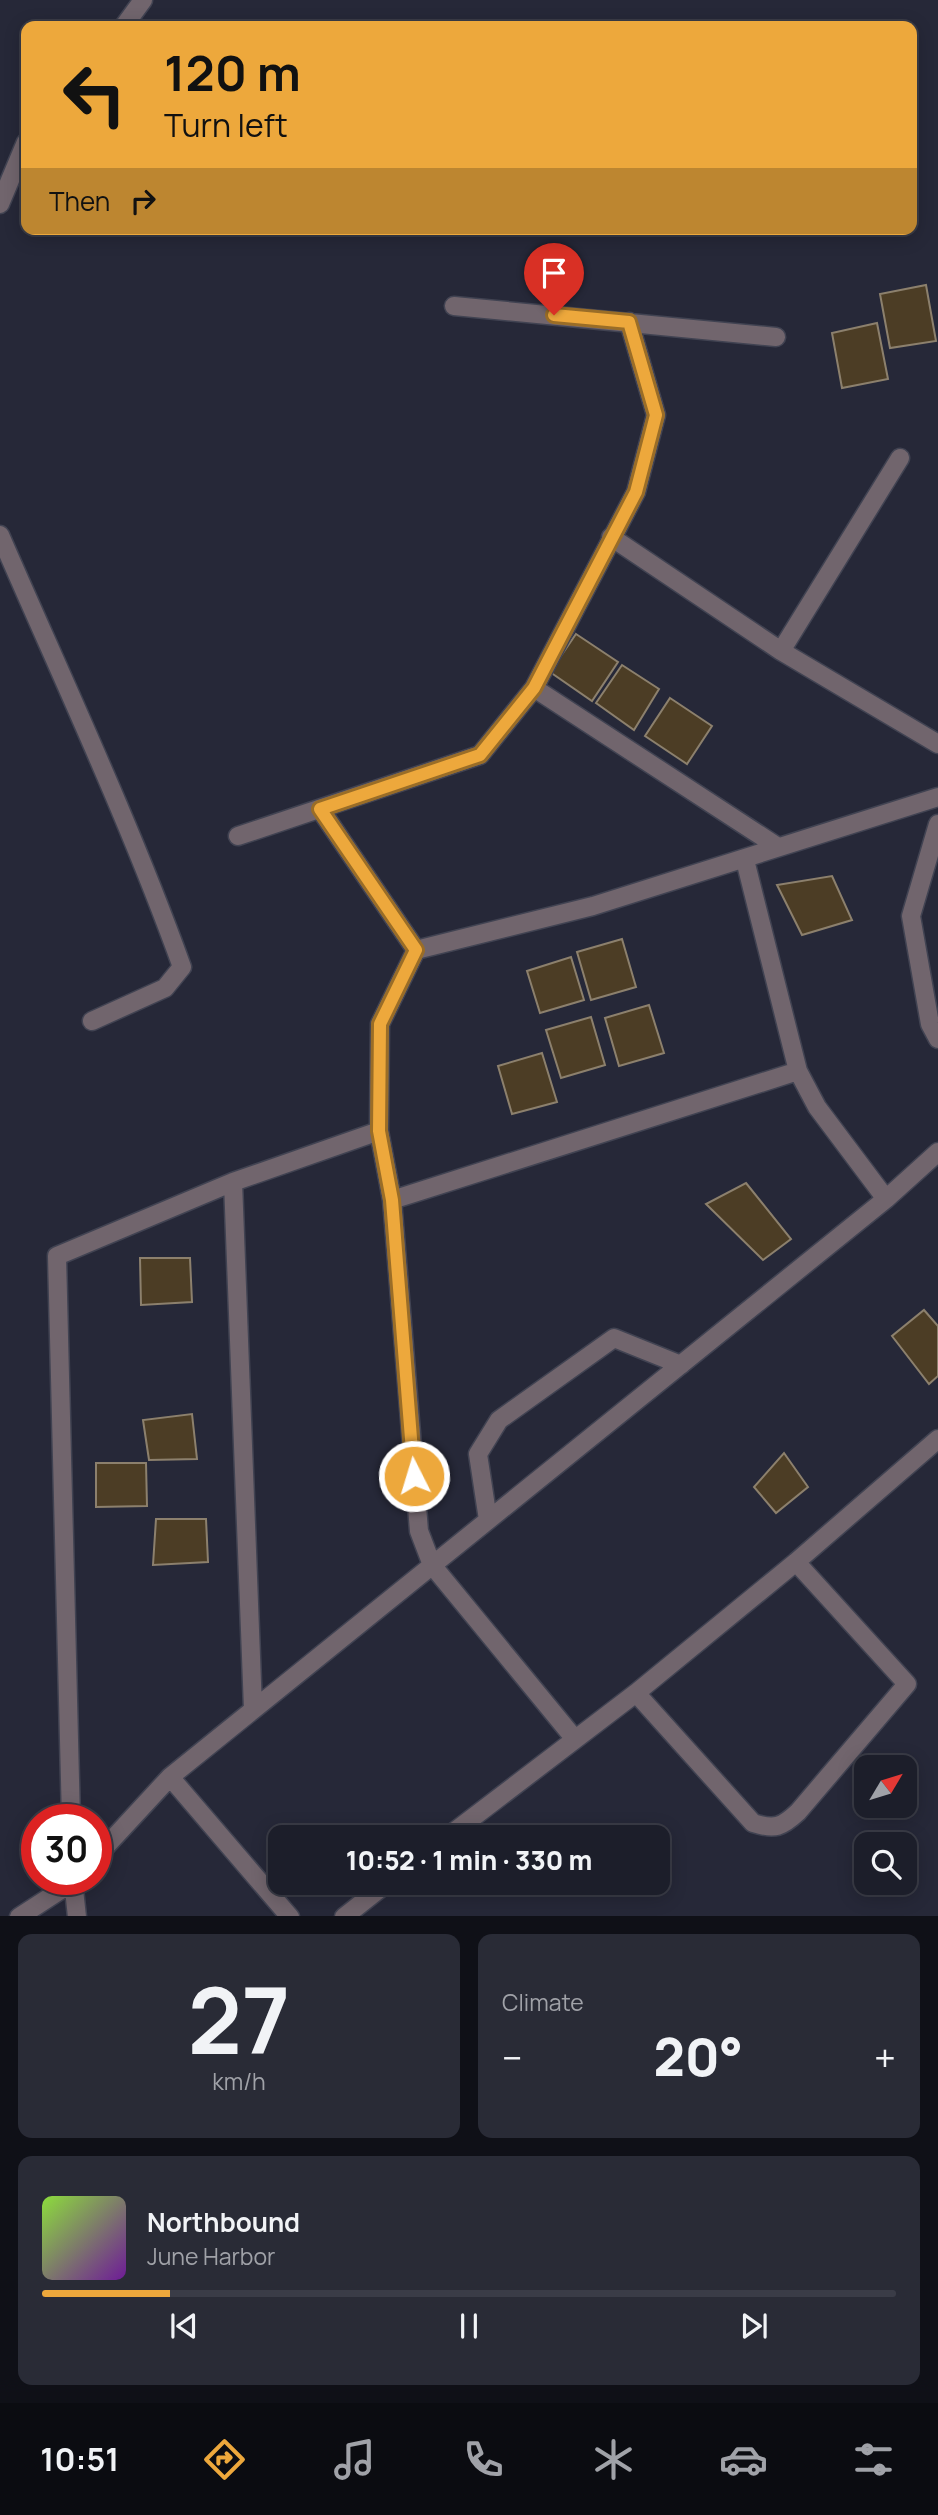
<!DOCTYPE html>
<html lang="en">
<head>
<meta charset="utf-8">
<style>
  body { margin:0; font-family:Manrope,sans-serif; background:#292b36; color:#f1f3f6; height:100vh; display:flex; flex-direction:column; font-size:26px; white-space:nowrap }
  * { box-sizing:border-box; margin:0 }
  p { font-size:23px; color:#a0a2a8 }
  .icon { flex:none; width:38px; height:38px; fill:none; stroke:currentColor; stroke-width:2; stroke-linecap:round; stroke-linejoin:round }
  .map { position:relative; height:1916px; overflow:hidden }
  .side { display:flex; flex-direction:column; gap:18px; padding:18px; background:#0f1017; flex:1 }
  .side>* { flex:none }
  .top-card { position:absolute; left:21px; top:21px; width:896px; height:214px; border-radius:14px; box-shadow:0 4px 18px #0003,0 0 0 2px #3a3c47; background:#eda83c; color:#111; overflow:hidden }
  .needle { width:46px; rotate:52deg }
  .tools { position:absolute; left:854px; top:1755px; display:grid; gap:14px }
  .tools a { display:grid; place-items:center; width:63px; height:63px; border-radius:14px; background:#1c1e2a; box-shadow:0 4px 18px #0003,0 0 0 2px #3a3c47; font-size:35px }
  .speed { position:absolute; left:21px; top:1804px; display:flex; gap:14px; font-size:35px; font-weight:700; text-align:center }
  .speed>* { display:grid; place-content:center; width:91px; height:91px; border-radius:50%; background:#1c1e2a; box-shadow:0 4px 18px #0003,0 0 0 2px #3a3c47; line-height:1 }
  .speed .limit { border:10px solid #d22; background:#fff; color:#111 }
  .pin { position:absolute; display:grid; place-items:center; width:60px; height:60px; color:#fff; margin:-72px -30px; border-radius:50% 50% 50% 0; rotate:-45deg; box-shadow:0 0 7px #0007 }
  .pin .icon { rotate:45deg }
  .me { position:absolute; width:77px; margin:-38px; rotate:355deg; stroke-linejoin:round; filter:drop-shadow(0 0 5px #0008) }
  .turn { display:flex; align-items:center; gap:24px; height:147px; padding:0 28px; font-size:32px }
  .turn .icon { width:91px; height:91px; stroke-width:2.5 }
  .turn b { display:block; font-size:49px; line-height:60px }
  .then { display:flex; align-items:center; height:66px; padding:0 28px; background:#0003; gap:14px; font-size:26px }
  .big { font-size:52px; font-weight:800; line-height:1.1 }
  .side .widget { flex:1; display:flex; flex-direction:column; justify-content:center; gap:10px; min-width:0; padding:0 24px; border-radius:14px; background:#292b36 }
  .side .dial { align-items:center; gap:0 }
  .dial b { font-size:91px; line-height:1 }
  .song { display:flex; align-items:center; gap:21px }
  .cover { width:84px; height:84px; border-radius:10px; background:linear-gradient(135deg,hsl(90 70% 55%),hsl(280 70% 35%)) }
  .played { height:7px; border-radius:4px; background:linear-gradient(90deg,#eda83c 15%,#3a3c47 15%) }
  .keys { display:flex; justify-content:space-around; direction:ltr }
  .heat { display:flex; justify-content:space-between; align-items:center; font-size:38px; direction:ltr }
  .side .tiles { flex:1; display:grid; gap:18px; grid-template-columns:1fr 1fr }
  .widget:last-child { grid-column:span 2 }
  .trip { position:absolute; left:268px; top:1825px; width:402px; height:70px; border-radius:14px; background:#1c1e2a; box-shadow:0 4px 18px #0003,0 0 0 2px #3a3c47; font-weight:800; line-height:70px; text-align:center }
  .dock { display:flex; height:112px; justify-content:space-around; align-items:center; background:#0b0c11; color:#a0a2a8 }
  .dock .icon { width:49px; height:49px }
  .dock .current { color:#eda83c }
  .dock b { font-size:32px; color:#f1f3f6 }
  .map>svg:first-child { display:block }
  .building { fill:#4c3d25; stroke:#8c806d; stroke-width:2 }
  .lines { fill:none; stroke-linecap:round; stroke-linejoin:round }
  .minor-casing { stroke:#414352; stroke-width:21 }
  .minor { stroke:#71656d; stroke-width:18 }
  .route-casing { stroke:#9a6d27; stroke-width:18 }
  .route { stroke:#eda83c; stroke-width:12 }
</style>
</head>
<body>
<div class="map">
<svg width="938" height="1917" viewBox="0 0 938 1917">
  <rect width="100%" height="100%" fill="#262838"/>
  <path class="building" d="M926 285 936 341 890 348 880 294Z
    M877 323 888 379 842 388 832 333Z
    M576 634 618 662 592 701 550 672Z
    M622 665 659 689 634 730 596 703Z
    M670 698 712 726 687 764 645 736Z
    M832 876 852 920 802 935 777 885Z
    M622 939 636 987 591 1000 577 952Z
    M571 957 584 1000 540 1013 527 971Z
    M649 1005 664 1053 619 1066 605 1018Z
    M591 1017 605 1065 561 1078 546 1030Z
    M542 1053 557 1102 512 1114 498 1066Z
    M746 1183 791 1239 763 1260 706 1204Z
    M140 1258H190L192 1302 141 1305Z
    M924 1310 938 1326V1376L929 1384 892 1336Z
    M192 1414 197 1459 149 1460 143 1420Z
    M784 1453 808 1487 776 1513 754 1487Z
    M96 1463H146L147 1506 96 1507Z
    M156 1519H206L208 1562 153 1565Z"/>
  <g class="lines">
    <defs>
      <path id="minor" d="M124 26 143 0
        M0 204 26 142
        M454 306 776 337
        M0 535C62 678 129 820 182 967L165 988 92 1021
        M611 537 781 651 938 744
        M781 651 900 458
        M534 688 778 847
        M320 809 416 950 380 1024 379 1131 392 1200 419 1531 432 1565 574 1738
        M938 824 911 916 930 1024 938 1039
        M238 836 480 755 534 688 636 492 656 415 629 322
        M745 860 798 1071 817 1107 886 1199
        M416 950 593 906 938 797
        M233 1182 253 1709
        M392 1200 798 1071
        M488 1520 478 1454 499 1420 614 1338 681 1365
        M636 1693 753 1823C775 1830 782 1827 798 1812L907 1684 796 1562
        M170 1777 290 1917
        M71 1820 57 1256 233 1182 379 1131
        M446 1838 636 1693 796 1562 938 1439
        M96 1857 170 1777 886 1199 938 1152
        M73 1880 77 1917
        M19 1917 76 1880
        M344 1917 387 1883"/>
    </defs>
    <use href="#minor" class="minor-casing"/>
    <use href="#minor" class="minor"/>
  </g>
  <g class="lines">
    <defs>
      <path id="route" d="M414 1476 392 1200 379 1131 380 1024 416 950 320 809 480 755 534 688 636 492 656 415 629 322 554 315"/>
    </defs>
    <use href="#route" class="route-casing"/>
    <use href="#route" class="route"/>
  </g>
</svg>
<div class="tools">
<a><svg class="needle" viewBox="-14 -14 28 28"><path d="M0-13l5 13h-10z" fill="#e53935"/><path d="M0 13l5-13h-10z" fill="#a0a2a8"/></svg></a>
<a><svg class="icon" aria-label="search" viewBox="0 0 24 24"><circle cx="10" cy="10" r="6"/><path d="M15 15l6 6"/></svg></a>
</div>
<div class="speed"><div class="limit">30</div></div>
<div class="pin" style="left:554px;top:315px;background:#d93025"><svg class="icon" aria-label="arrive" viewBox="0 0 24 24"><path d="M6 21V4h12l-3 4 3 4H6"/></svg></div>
<svg class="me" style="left:414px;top:1476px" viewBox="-20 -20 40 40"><circle r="17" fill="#eda83c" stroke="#fff" stroke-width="3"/><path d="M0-11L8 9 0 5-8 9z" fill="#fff"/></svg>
<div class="trip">10:52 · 1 min · 330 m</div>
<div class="top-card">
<div class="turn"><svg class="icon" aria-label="left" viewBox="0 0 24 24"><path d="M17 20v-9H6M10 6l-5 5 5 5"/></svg><div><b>120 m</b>Turn left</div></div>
<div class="then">Then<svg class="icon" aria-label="right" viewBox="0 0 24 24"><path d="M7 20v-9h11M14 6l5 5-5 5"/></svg></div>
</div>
</div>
<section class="side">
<div class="tiles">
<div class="widget dial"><b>27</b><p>km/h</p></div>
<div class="widget"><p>Climate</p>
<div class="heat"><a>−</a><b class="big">20°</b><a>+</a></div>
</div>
<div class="widget">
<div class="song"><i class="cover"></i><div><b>Northbound</b><p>June Harbor</p></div></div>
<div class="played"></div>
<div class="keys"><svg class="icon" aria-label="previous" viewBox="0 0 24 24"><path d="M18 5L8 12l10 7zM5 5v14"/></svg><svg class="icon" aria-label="pause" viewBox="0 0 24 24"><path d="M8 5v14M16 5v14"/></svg><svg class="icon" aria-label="next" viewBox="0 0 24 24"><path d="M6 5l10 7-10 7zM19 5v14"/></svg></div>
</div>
</div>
</section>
<nav class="dock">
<b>10:51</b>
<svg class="icon current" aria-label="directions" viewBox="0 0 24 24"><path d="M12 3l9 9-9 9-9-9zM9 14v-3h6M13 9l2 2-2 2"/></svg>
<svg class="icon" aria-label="music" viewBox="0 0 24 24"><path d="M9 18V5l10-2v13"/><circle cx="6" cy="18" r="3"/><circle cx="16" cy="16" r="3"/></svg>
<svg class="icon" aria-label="phone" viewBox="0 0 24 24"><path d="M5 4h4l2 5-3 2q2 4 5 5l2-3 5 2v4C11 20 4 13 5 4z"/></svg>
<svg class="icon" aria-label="climate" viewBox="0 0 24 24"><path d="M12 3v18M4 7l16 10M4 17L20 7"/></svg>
<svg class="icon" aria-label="car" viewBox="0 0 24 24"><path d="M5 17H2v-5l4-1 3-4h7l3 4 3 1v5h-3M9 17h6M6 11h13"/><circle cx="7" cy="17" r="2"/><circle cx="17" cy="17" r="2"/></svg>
<svg class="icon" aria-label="filters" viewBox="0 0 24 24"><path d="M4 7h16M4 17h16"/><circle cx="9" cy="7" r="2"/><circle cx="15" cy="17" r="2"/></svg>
</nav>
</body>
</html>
